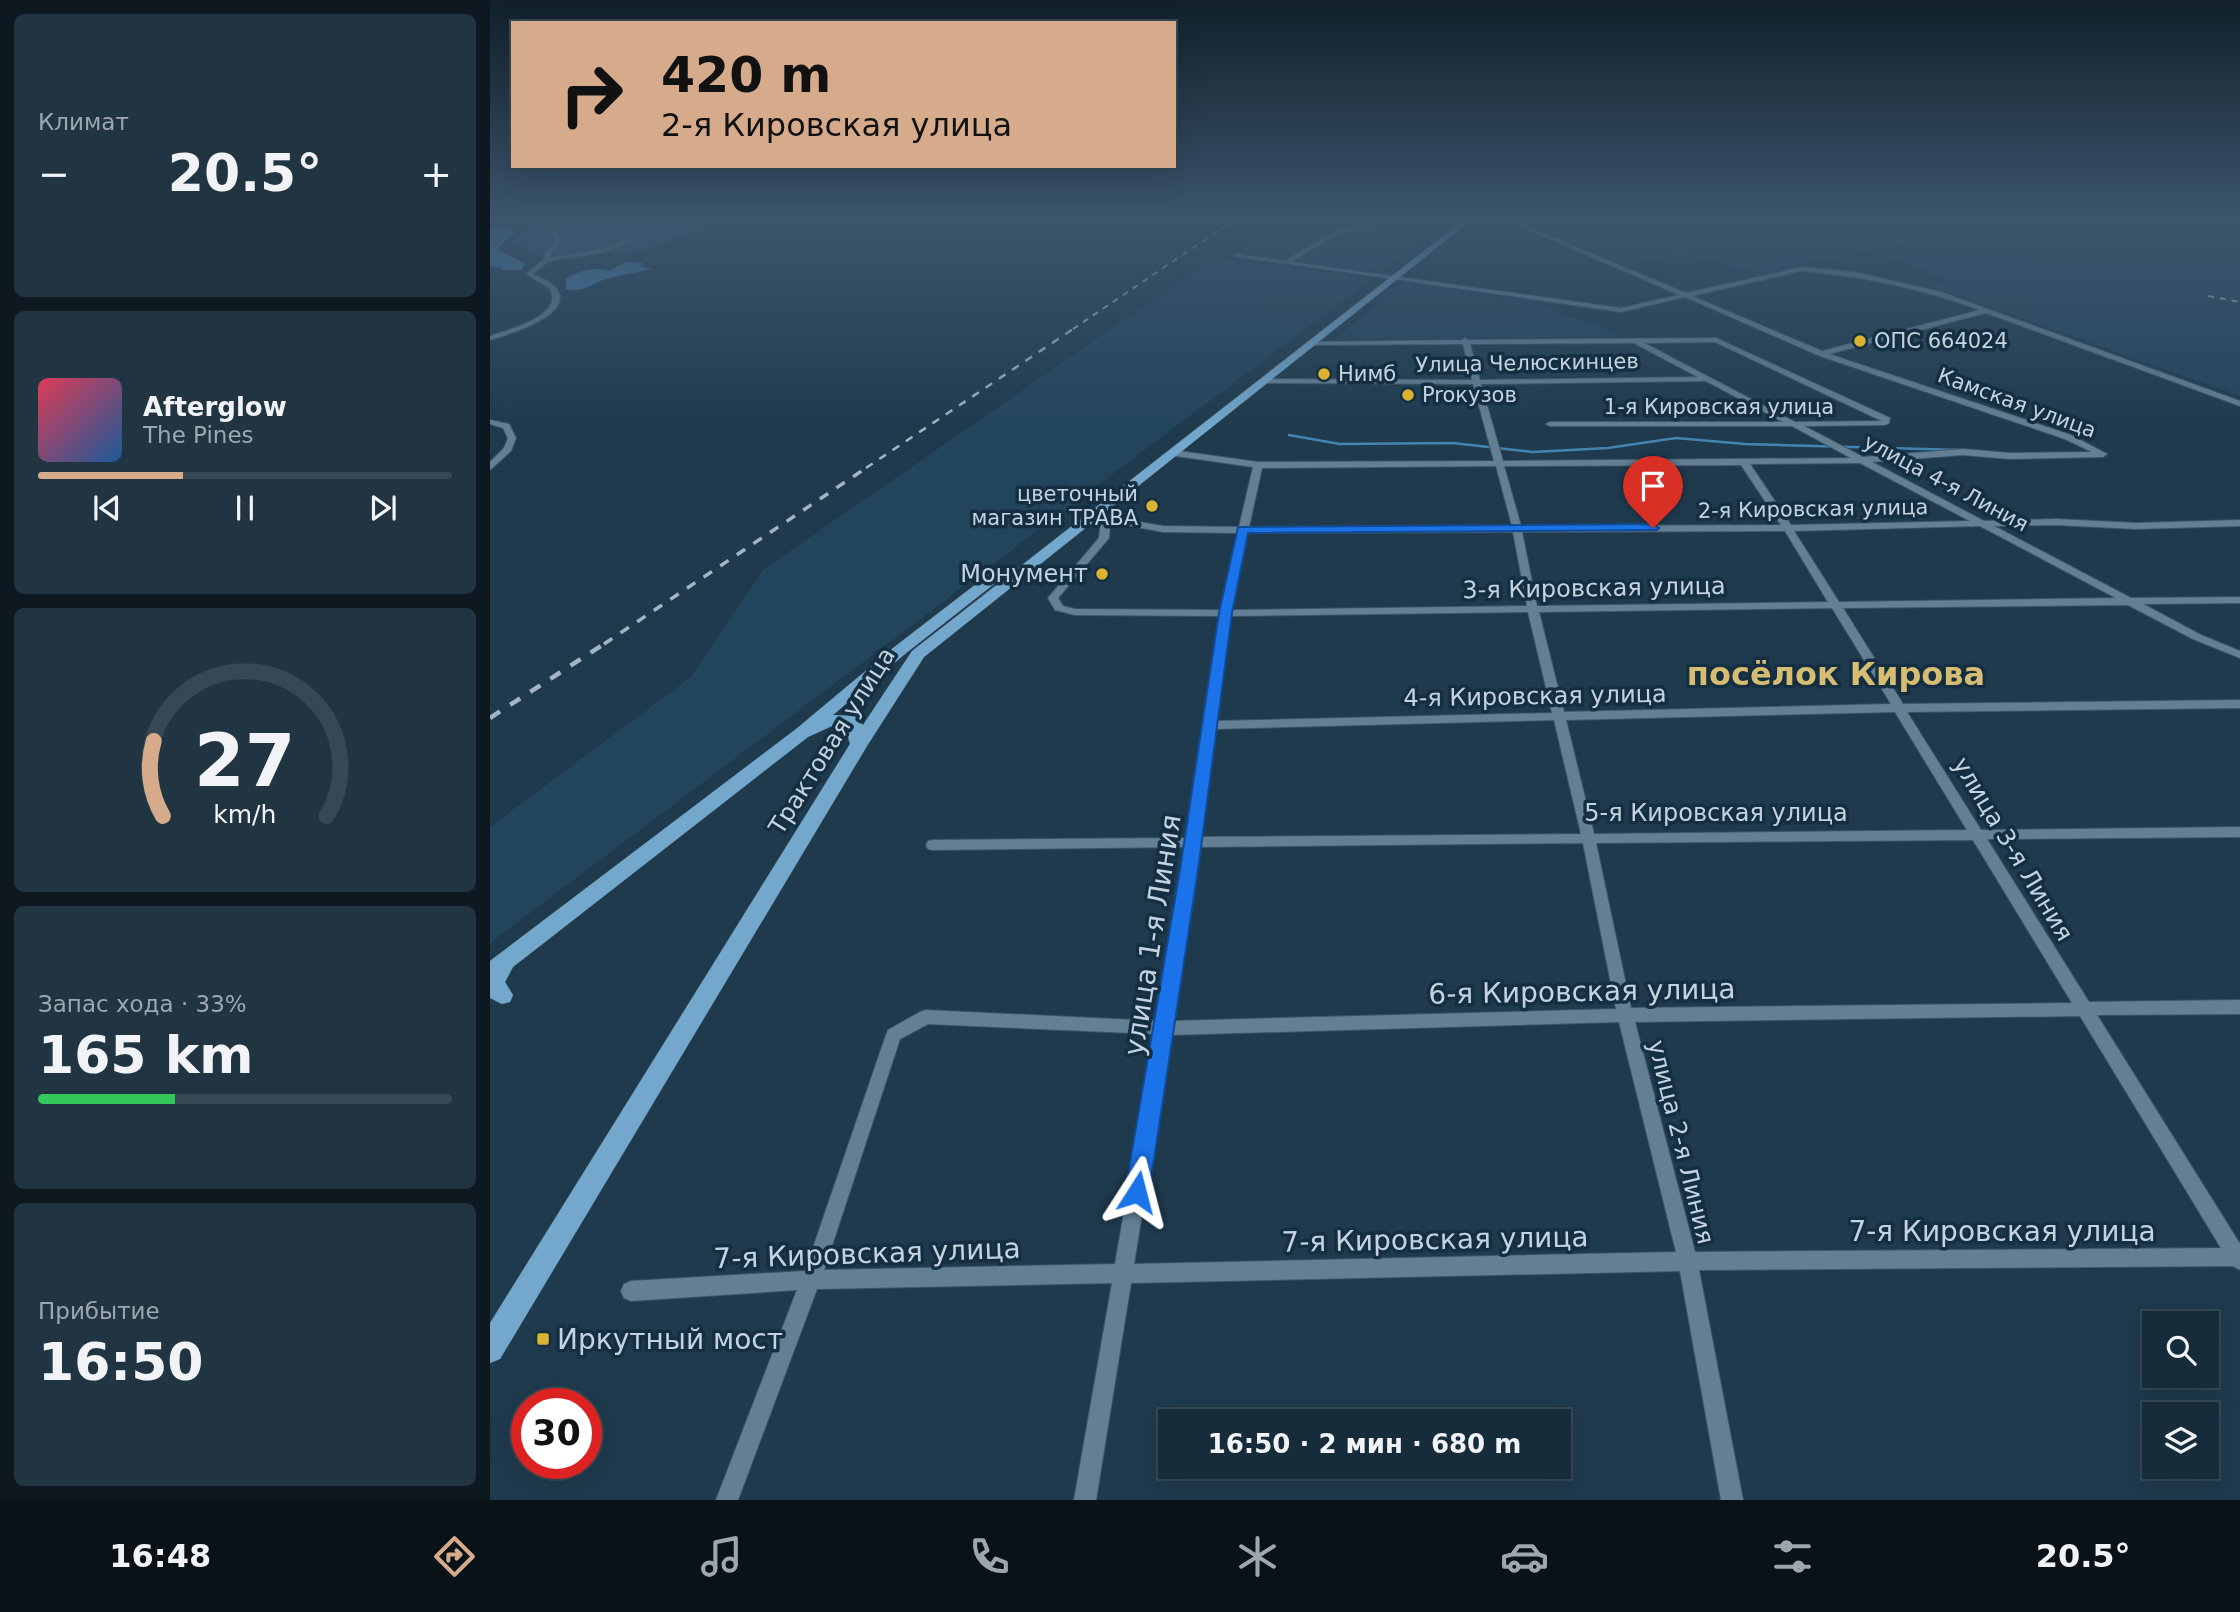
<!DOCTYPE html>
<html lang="ru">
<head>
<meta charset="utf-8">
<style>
  body { margin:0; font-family:"DejaVu Sans",sans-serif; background:#203442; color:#f1f3f6; height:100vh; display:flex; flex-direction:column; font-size:26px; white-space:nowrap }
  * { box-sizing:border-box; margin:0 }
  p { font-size:23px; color:#9ea7af }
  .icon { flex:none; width:38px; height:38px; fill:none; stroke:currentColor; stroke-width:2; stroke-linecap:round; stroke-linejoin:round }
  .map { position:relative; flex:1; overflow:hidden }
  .drawer { display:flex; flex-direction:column; gap:14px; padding:14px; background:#0d1820; width:490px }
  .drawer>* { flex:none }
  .hud { position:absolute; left:21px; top:21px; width:665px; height:147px; border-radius:0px; box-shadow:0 7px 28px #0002,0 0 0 2px #364854; background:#d6ab8b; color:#111; overflow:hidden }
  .tools { position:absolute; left:1652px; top:1311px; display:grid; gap:14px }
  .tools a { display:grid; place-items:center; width:77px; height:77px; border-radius:0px; background:#172c3a; box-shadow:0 7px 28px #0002,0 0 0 2px #364854; font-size:35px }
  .speed { position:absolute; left:21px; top:1388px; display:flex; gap:14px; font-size:35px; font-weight:700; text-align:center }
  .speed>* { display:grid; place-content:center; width:91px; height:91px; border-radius:50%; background:#172c3a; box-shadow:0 7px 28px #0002,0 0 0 2px #364854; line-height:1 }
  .speed .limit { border:10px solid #d22; background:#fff; color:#111 }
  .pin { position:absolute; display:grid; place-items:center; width:60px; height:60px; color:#fff; margin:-72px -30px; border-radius:50% 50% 50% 0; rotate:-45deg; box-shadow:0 0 7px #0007 }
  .pin .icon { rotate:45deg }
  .me { position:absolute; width:77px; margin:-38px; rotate:9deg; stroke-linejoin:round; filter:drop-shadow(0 0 5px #0008) }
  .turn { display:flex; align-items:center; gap:24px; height:147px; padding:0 35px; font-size:32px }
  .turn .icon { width:91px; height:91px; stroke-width:2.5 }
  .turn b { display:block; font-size:49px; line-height:60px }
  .big { font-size:52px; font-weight:600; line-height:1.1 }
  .drawer .card { flex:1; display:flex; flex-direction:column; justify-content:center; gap:10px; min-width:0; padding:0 24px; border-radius:10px; background:#203442 }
  .drawer .dial { align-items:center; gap:0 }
  .dial svg { height:182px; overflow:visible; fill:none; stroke:#364854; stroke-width:7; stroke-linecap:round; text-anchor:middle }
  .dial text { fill:#f1f3f6; stroke:none }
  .song { display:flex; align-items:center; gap:21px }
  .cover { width:84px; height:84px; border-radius:10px; background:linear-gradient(135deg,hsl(350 70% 55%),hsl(210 70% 35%)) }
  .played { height:7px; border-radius:4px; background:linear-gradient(90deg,#d6ab8b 35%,#364854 35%) }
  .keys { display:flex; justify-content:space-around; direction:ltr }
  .heat { display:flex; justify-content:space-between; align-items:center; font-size:38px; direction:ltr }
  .charge { height:10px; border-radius:5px; background:linear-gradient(90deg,#34c759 33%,#364854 0) }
  .trip { position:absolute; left:668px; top:1409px; width:413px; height:70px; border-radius:0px; background:#172c3a; box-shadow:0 7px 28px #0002,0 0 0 2px #364854; font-weight:600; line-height:70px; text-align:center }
  .dock { display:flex; height:112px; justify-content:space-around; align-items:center; background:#091217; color:#9ea7af }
  .dock .icon { width:49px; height:49px }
  .dock .selected { color:#d6ab8b }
  .dock b { font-size:32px; color:#f1f3f6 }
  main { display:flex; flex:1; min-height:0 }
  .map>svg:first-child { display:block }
  .built { fill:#23455c }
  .green { fill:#275879 }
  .water { fill:#4383b0 }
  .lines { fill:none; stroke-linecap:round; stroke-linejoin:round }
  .stream { stroke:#4383b0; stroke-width:2.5 }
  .street-casing { stroke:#3f5666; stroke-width:2 }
  .primary-casing { stroke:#3f5666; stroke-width:1 }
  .street { fill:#627f94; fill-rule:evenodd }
  .primary { fill:#73a7cc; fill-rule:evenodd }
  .rail-far3 { stroke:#a3b4c2; stroke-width:2; stroke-dasharray:6 6; stroke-linecap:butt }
  .rail-far2 { stroke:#a3b4c2; stroke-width:2.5; stroke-dasharray:8 8; stroke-linecap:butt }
  .rail-far1 { stroke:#a3b4c2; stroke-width:3.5; stroke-dasharray:10 10; stroke-linecap:butt }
  .rail { stroke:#a3b4c2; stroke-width:4.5; stroke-dasharray:12 12; stroke-linecap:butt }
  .route { fill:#1a73e8; stroke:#114b97; stroke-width:2 }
  .poi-dot { fill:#dab333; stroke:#152f42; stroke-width:2.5 }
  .labels { text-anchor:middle; stroke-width:7; stroke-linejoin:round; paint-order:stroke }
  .far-poi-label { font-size:21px; fill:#c4d3df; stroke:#152f42; text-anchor:start }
  .far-street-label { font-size:21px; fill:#c4d3df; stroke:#152f42 }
  .poi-label { font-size:24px; fill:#c4d3df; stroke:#152f42; text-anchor:end }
  .street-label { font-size:24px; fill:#c4d3df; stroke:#152f42 }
  .near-street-label { font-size:28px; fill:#c4d3df; stroke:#152f42 }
  .near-poi-label { font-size:28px; fill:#c4d3df; stroke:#152f42; text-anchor:start }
  .district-label { font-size:32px; font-weight:bold; fill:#d7bd72; stroke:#152f42 }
</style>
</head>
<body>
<main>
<section class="drawer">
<div class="card"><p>Климат</p>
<div class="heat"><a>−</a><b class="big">20.5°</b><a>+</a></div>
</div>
<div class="card">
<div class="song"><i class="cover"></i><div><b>Afterglow</b><p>The Pines</p></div></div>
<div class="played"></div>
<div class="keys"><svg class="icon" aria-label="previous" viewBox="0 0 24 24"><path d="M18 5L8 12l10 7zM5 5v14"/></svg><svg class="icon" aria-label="pause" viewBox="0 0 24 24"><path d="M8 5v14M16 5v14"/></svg><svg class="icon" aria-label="next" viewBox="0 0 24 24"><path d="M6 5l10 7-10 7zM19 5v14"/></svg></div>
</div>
<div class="card dial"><svg viewBox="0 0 100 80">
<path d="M14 69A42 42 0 1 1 86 69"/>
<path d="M14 69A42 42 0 0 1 10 36" stroke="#d6ab8b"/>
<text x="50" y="56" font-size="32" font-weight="700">27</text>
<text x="50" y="72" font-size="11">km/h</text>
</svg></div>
<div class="card"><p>Запас хода · 33%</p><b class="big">165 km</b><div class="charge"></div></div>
<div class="card"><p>Прибытие</p><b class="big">16:50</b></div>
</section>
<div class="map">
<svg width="1750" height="1500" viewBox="0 0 1750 1500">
  <rect width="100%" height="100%" fill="#1f3a4d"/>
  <path class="built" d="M801 218H958L892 272 747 253Z
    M1019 218H1373L1423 233 1426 241 1273 273 1190 254 1133 266Z
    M1385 218H1498L1500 224 1440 236Z
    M1527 218H1750V396L1438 285 1463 281 1388 254 1537 220Z
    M724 258 883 278 0 943V827L201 677 274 569Z
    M914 282 1043 301 1073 315 1109 325 1129 337 844 340Z"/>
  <path class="green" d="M44 218H243L153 250 57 259 22 243Z"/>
  <path class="water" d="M15 227 25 231 7 249 35 264 31 270H11L12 268 0 266V229Z
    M136 262 153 263 150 266 162 269C149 272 136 274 123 277 106 280 95 294 76 289V279C87 271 105 266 119 271Z"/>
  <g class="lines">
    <path class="stream" d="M799 435 850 444 963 443 1043 452 1118 448 1186 438 1255 444 1471 450"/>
    <defs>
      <path id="street" d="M90 218H97L66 230 72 241 62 252 61 258 115 248 137 240 140 242 116 252 59 261 43 274C49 277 57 280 63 285 93 313 17 335 0 340V336C15 331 60 319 62 300 63 297 61 292 60 289L36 274 54 259 56 252 66 241 61 229 66 225Z
        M916 218H925L849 233 801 262 1131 308 1189 295 1011 218H1017L1196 293 1312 267 1365 272 1451 292 1750 401V406L1496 313 1339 354 1581 435 1617 454 1613 457 1520 459 1473 455 1382 462 1494 521 1566 519 1646 523 1750 520V526L1646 529 1566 525 1504 526 1641 598 1750 597V603L1653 604 1711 635 1750 651V658L1703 639 1638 605 1353 608 1413 704 1750 700V708L1417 712 1491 830 1750 827V837L1497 839 1599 1002 1750 1000V1014L1607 1015 1750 1244V1270L1743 1266 1209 1270 1253 1500H1231L1190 1271 641 1283 606 1500H584L622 1283 327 1289 248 1500H226L307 1290 141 1301 134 1298 131 1291 134 1284 141 1281 315 1271 396 1035 398 1030 430 1012 436 1010 667 1021 694 847 443 850 438 849 436 845 438 841 443 840 695 838 729 616 585 615 565 610 558 598 609 538 611 520 607 519V515L673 526 749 527 763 467 679 455 678 453 682 450 768 462 1004 461 983 384 774 383 770 381 774 379 982 380 973 344 822 345 820 344V342L972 340 975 338 978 340 1226 338 1400 418 1399 423 1395 425 1314 426 1373 457 1473 449 1520 453 1602 452 1575 439 1330 356 1195 297 1131 312 743 256 746 254 795 261 845 231ZM1312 271C1375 277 1430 288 1490 310L1332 351 1202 296ZM1225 342 1392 421 1305 422 1154 343ZM1144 343 1208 377 990 380 980 344ZM1216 381 1293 422H1060L1056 424 1060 426H1302L1361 458 1013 461 991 384ZM1370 463 1480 521 1301 525 1260 464ZM1251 465 1291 525 1031 526 1014 466ZM1006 466 1022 526 759 527 772 468ZM620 522 673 532 748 533 730 610 585 609 573 606 568 598 619 538ZM1490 526 1626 598 1349 602 1304 531ZM1295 531 1338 602 1047 606 1032 532ZM1023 532 1037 606 741 610 758 533ZM1342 608 1401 704 1074 712 1049 612ZM1038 612 1062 713 725 721 740 616ZM1405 712 1477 830 1104 834 1076 720ZM1064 720 1091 834 709 837 724 729ZM1483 840 1582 1003 1141 1008 1106 843ZM1093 843 1126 1009 683 1021 707 847ZM1590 1016 1731 1248 1205 1252 1145 1022ZM1129 1022 1186 1252 644 1264 681 1035ZM438 1024 665 1034 625 1264 334 1270 410 1039Z
        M0 420 19 424 26 438 21 451 0 470V462L14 448 18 438 13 428 0 424Z"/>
      <path id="primary" d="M976 218H984L434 657 377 746 10 1359 0 1363V1323L360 744 355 726H342L318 737 23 967 15 982 23 995 20 1002 12 1004 0 998V961L306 729 403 648 503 571H513V577L415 654 343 715 365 716 373 725 422 651Z"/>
    </defs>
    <use href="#street" class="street-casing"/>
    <use href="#primary" class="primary-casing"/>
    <use href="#street" class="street"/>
    <use href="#primary" class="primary"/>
    <path class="rail-far3" d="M1718 296 1750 302
      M583 329 747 218"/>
    <path class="rail-far2" d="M376 468 586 327"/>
    <path class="rail-far1" d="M114 644 379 466"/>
    <path class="rail" d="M0 718 117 642"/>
  </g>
  <linearGradient id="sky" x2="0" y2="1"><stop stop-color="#11202a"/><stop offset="0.51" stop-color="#3c556d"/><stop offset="1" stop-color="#3c556d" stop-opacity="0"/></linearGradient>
  <rect width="1750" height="428" fill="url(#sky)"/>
  <path class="route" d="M1163 524 1169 528 1167 530 758 533 742 613 708 870 659 1192 655 1200 647 1204 639 1200 635 1192 690 870 729 613 748 527Z"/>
  <g class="poi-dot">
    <circle cx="1370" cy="341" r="7"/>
    <circle cx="834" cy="374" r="7"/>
    <circle cx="918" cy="395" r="7"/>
    <circle cx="662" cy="506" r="7"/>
    <circle cx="612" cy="574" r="7"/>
    <rect x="46" y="1332" width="14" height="14" rx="3.5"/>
  </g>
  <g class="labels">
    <g class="far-poi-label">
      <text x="1384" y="348">ОПС 664024</text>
      <text x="848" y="381">Нимб</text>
      <text x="932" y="402">Proкузов</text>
      <text x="648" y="501" text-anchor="end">цветочный<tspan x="648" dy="24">магазин ТРАВА</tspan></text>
    </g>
    <g class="far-street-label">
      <text transform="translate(1037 363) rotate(-1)" y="7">Улица Челюскинцев</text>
      <text transform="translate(1527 403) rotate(20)" y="7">Камская улица</text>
      <text x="1229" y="414">1-я Кировская улица</text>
      <text transform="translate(1456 483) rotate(28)" y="7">улица 4-я Линия</text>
      <text transform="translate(1323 509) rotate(-1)" y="7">2-я Кировская улица</text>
    </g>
    <g class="poi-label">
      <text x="598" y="582">Монумент</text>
    </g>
    <g class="street-label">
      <text transform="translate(1104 588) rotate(-1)" y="8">3-я Кировская улица</text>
      <text transform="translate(1045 696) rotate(-1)" y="8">4-я Кировская улица</text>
      <text transform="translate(342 741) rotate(-58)" y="8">Трактовая улица</text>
      <text x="1226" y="821">5-я Кировская улица</text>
      <text transform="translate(1523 849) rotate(59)" y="8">улица 3-я Линия</text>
      <text transform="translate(1191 1142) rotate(76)" y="8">улица 2-я Линия</text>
    </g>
    <g class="near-street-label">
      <text transform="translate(662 935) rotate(-81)" y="10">улица 1-я Линия</text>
      <text transform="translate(1092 991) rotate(-1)" y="10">6-я Кировская улица</text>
      <text x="1512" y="1241">7-я Кировская улица</text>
      <text transform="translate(945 1239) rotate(-1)" y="10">7-я Кировская улица</text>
      <text transform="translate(377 1253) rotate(-2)" y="10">7-я Кировская улица</text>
    </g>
    <g class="near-poi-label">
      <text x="67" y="1349">Иркутный мост</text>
    </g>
    <g class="district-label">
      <text x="1346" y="685">посёлок Кирова</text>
    </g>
  </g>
</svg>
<div class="tools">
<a><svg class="icon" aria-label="search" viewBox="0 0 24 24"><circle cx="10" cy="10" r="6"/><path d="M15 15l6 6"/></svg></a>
<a><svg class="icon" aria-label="layers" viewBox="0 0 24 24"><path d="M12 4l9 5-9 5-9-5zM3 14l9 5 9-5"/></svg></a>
</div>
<div class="speed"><div class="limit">30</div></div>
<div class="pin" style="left:1163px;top:528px;background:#d93025"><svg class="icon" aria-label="arrive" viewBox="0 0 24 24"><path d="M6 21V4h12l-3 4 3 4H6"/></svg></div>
<svg class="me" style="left:647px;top:1192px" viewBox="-20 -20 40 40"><path d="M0-17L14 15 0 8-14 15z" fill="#1a73e8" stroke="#fff" stroke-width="4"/></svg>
<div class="trip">16:50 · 2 мин · 680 m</div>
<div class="hud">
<div class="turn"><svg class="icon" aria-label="right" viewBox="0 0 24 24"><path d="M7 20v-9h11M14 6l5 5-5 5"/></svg><div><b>420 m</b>2-я Кировская улица</div></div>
</div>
</div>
</main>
<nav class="dock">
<b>16:48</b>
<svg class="icon selected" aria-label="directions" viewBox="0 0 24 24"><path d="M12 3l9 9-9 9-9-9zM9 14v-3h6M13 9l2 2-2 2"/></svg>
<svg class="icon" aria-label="music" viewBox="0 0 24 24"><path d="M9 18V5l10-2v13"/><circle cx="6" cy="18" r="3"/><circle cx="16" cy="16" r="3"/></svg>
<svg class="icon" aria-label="phone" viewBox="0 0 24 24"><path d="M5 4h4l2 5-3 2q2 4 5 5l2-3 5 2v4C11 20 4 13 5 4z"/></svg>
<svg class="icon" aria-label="climate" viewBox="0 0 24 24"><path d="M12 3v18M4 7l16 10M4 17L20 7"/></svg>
<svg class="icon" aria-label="car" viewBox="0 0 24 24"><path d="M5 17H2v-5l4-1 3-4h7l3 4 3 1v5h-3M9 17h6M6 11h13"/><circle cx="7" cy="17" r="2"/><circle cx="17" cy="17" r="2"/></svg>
<svg class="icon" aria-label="filters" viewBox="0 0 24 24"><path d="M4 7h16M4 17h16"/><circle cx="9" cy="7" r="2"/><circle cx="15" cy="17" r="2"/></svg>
<b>20.5°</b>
</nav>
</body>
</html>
